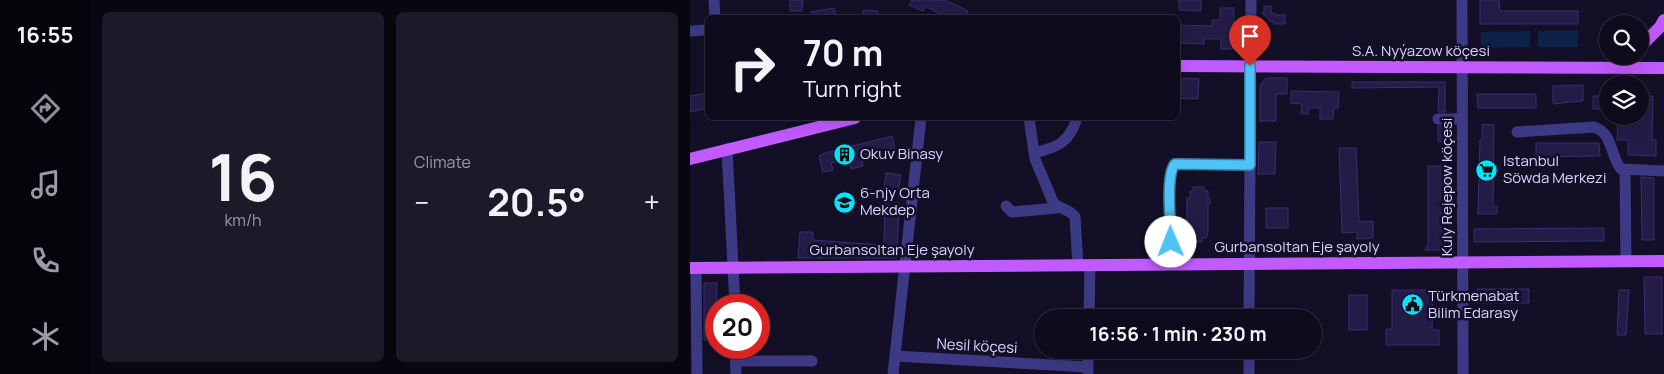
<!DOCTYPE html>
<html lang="en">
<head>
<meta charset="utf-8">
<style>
  body { margin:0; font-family:Manrope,sans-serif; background:#1c1929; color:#f1f3f6; height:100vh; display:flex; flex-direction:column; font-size:19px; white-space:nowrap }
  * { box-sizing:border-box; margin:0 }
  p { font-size:16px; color:#9b9ba3 }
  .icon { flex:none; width:28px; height:28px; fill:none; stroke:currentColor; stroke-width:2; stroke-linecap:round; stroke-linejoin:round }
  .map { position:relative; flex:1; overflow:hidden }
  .drawer { display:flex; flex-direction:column; gap:12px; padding:12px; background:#08060f; width:600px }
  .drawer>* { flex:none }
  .banner { position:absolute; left:15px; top:15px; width:475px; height:105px; border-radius:8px; box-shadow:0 5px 20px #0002,0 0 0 1px #2e2b3b; background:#0e0b1c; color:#f1f3f6; overflow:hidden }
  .controls { position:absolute; left:909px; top:15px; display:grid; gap:10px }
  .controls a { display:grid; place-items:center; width:50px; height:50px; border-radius:50%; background:#0e0b1c; box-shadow:0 5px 20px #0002,0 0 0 1px #2e2b3b; font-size:25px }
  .speed { position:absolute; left:15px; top:294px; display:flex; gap:10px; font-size:25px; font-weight:700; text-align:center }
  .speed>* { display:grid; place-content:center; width:65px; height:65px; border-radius:50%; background:#0e0b1c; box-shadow:0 5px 20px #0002,0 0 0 1px #2e2b3b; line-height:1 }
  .speed .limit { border:8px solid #d22; background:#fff; color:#111 }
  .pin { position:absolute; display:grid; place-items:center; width:42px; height:42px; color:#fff; margin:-51px -21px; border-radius:50% 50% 50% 0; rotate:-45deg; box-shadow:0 0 5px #0007 }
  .pin .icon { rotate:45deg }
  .me { position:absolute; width:55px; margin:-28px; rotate:359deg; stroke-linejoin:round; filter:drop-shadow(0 0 4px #0008) }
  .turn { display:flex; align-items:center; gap:18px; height:105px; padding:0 15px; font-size:22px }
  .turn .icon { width:65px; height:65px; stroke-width:2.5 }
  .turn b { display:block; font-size:35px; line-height:42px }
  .big { font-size:38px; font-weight:700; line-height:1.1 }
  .drawer .card { flex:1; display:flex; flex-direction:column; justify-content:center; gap:8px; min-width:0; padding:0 18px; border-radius:8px; background:#1c1929 }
  .drawer .dial { align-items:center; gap:0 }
  .dial b { font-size:65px; line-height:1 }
  .heat { display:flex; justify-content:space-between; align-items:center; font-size:28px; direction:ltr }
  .drawer .tiles { flex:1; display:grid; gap:12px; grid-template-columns:repeat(2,1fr) }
  .trip { position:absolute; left:344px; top:309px; width:288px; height:50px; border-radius:25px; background:#0e0b1c; box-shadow:0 5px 20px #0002,0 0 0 1px #2e2b3b; font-weight:700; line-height:50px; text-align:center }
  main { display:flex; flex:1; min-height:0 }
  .menu { display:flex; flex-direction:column; width:90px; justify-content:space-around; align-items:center; background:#06040b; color:#9b9ba3 }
  .menu .icon { width:35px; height:35px }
  .menu .active { color:#8c9099 }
  .menu b { font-size:22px; color:#f1f3f6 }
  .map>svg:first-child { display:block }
  .water { fill:#0c2248 }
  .building { fill:#241b47; stroke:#3b2d73 }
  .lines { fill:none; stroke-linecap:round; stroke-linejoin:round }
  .minor { stroke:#3d3a85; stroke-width:11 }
  .major { stroke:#c25bff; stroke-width:12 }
  .route-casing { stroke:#337fa1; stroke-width:12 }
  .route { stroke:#4fc3f7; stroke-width:9 }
  .labels { text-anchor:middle; stroke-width:5; stroke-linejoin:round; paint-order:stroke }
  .street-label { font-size:15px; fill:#d9d4ff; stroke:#130f26 }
  .poi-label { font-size:15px; fill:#d9d4ff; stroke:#130f26; text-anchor:start }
</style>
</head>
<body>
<main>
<nav class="menu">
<b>16:55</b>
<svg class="icon active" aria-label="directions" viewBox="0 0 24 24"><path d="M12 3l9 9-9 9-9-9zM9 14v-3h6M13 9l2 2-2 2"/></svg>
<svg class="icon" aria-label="music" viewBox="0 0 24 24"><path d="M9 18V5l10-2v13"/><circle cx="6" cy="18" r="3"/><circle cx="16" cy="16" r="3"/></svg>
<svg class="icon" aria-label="phone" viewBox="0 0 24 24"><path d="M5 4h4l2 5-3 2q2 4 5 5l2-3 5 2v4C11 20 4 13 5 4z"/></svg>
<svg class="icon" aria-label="climate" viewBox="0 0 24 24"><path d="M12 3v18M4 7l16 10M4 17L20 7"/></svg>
</nav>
<section class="drawer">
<div class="tiles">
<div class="card dial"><b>16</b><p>km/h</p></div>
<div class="card"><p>Climate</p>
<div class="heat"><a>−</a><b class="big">20.5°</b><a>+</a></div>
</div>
</div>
</section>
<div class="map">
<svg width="974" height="374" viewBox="0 0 974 374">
  <rect width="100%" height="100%" fill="#130f26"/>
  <path class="water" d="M840 31V47L791 48V32Z
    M848 31H888V47H848Z"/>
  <path class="building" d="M100 0H113L112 11H100Z
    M222 0H255L278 11 275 18H258L235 6 233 11 219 5Z
    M489 0H511V11L489 10Z
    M790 0H809L810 11H888V24H790Z
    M574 6H581V13H585V15H595V24H584V21L581 22 572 13H574Z
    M144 8 146 17 122 18 121 12Z
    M530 8H544L543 49H531V39H514V44L488 43V25L522 26V20H530Z
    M173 10 188 11V18H173Z
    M488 78 509 79 508 99 488 98Z
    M576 78H597V94H586V121H570V86Z
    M662 82H755V112H748L749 87 662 88Z
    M893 85V101L863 104V86Z
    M601 91 649 92 648 108H644L643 119H630V108H619L618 114H611L612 104 601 103Z
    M18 93V108L0 112V96Z
    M787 94H846V108H788Z
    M903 96H918V109H903Z
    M950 96H963L962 140H966V156L938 155V140H927L928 119 941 120V116H950Z
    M792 124 804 125 803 206H807V214H788L790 140H792Z
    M748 126H755V142L748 141Z
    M202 136 206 154 194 157 192 150 171 155 173 166 161 169 159 159 141 163 143 170 133 172 129 156 135 153Z
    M569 142H586L585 174H568Z
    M846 143H909L910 156 846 157Z
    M649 148H666L669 222 683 221V238L667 239V232L652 233Z
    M738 166H755L754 250H735L738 244Z
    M196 173 211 175 208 191 194 189Z
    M951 177 964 178V240H952Z
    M503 187H514V191H518V198H520V204H518V232L516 238H512V242H505V238H499L500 233H497V198H500V191H503Z
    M195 202 209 203 207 258H108L110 232H123V240L191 245 194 242Z
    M576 208H598V228H576Z
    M914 228V241L784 242V229Z
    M954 277H972V334H955Z
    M14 283H27L26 340H14Z
    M787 289H839V303H787Z
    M702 290H743L742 330H749V345H696V329H702Z
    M929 290H939L936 335H927Z
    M659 295H677V330H659Z"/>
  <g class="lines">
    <path class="minor" d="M24 0 25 18
      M772 0 773 374
      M0 31 18 30
      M339 118 345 159 363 202C369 210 379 208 385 217L388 265
      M748 119H772
      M827 132 904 127C923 133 920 156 931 169L974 171
      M37 149 45 305
      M344 153C368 147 379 143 387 118
      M935 170 936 261
      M316 206 322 212 367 208
      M481 242C481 226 475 175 485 164L560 165
      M6 268 7 374
      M399 318 400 265
      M559 318 561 0
      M45 348 46 374
      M205 356 398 367
      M46 361H122
      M203 374 231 118
      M398 374V350
      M559 374V350"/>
    <path class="major" d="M950 47 970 27 974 20
      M488 66 974 68
      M0 159 165 118
      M0 268 974 261"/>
  </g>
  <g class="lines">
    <defs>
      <path id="route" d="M481 242C481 225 475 175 485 164L560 165V66"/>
    </defs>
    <use href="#route" class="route-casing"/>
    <use href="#route" class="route"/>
  </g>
  <defs>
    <symbol id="building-disc" viewBox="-11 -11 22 22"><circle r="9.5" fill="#00e5ff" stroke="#130f26"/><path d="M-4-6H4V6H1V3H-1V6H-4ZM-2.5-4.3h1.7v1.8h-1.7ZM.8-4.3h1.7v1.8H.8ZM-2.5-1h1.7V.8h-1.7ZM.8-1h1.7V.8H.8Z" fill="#111"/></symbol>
    <symbol id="supermarket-disc" viewBox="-11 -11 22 22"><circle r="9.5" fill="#00e5ff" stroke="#130f26"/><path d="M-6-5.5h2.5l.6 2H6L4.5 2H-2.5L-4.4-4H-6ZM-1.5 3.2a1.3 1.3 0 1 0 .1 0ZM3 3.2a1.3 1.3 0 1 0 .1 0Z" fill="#111"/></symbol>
    <symbol id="school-disc" viewBox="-11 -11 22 22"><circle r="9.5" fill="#00e5ff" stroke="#130f26"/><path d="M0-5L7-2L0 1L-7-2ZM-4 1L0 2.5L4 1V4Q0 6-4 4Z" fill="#111"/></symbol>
    <symbol id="civic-disc" viewBox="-11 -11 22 22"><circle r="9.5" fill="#00e5ff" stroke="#130f26"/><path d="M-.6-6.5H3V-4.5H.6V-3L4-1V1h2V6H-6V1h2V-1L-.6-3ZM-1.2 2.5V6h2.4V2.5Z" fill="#111"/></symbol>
  </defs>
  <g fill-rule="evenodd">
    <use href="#building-disc" x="142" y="142" width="25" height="25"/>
    <use href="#supermarket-disc" x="784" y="158" width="25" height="25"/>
    <use href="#school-disc" x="142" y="190" width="25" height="25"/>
    <use href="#civic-disc" x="710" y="292" width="25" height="25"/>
  </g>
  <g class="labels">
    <g class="street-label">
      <text x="731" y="56">S.A. Nyýazow köçesi</text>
      <text transform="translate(757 187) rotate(-90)" y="5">Kuly Rejepow köçesi</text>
      <text x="607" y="252">Gurbansoltan Eje şayoly</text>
      <text x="202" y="255">Gurbansoltan Eje şayoly</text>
      <text transform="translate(287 346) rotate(3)" y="5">Nesil köçesi</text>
    </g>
    <g class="poi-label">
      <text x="170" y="159">Okuv Binasy</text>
      <text x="813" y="166">Istanbul<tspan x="813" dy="17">Söwda Merkezi</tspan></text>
      <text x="170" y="198">6-njy Orta<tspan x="170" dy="17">Mekdep</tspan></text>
      <text x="738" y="301">Türkmenabat<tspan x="738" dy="17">Bilim Edarasy</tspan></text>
    </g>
  </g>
</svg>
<div class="controls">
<a><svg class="icon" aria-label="search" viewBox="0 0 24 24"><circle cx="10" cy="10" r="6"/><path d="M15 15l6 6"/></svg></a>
<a><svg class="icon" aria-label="layers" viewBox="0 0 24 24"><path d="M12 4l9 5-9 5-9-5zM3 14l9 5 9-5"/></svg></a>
</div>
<div class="speed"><div class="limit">20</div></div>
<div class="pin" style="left:560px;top:66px;background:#d93025"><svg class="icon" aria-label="arrive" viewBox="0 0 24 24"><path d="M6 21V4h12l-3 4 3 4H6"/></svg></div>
<svg class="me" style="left:481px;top:242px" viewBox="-20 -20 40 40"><circle r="19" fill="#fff"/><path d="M0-13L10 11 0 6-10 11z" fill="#4fc3f7"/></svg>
<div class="trip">16:56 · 1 min · 230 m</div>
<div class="banner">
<div class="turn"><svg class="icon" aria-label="right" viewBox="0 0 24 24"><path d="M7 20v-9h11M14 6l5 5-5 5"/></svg><div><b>70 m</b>Turn right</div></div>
</div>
</div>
</main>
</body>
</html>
